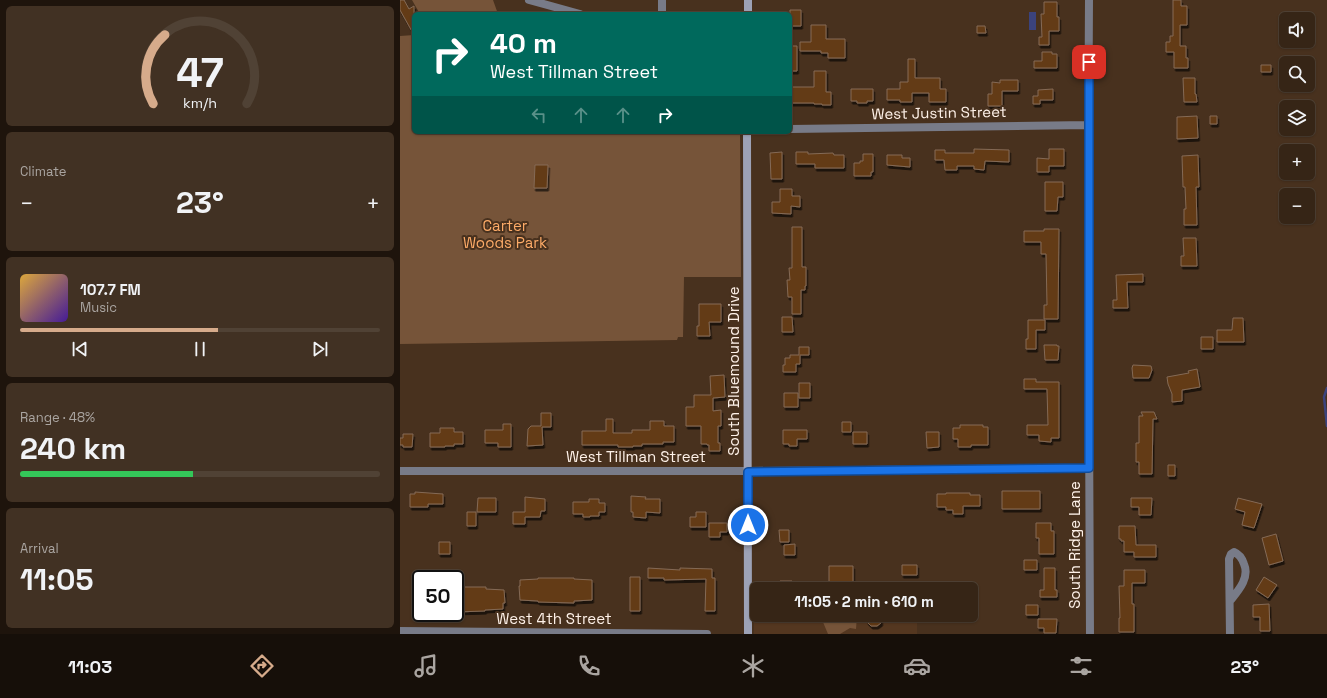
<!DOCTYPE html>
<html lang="en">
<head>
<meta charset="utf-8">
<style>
  body { margin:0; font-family:"Space Grotesk",sans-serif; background:#413123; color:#f1f3f6; height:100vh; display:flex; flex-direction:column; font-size:15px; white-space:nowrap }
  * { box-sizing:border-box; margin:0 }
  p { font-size:13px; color:#aaa5a1 }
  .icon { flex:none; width:22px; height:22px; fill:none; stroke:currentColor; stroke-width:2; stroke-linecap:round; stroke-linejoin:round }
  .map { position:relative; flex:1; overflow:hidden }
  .panel { display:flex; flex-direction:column; gap:6px; padding:6px; background:#1e140c; width:400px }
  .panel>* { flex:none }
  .guide { position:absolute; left:12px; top:12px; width:380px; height:122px; border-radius:6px; box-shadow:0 1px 3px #0004,0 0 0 1px #504235; background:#00695c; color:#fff; overflow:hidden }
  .controls { position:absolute; left:879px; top:12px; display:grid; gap:8px }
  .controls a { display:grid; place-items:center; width:36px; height:36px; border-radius:6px; background:#362516; box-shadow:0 1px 3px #0004,0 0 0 1px #504235; font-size:20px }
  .speed { position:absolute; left:12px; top:570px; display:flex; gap:8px; font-size:20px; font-weight:700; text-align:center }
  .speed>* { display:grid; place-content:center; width:52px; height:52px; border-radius:50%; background:#362516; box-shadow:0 1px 3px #0004,0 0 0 1px #504235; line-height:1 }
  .speed .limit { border:2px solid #111; border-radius:6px; background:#fff; color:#111 }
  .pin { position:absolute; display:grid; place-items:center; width:34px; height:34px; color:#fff; margin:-17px; border-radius:8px; box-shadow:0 2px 6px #0006 }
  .me { position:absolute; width:44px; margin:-22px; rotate:0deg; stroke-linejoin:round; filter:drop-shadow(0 0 3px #0008) }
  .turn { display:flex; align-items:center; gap:14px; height:84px; padding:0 12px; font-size:18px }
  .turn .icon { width:52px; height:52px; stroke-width:2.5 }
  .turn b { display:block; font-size:28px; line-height:34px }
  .lanes { display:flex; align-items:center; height:38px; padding:0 12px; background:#0003; justify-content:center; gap:20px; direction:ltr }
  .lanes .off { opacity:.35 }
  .big { font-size:30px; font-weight:700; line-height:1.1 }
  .panel .widget { flex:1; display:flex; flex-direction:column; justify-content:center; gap:6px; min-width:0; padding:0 14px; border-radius:6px; background:#413123 }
  .panel .dial { align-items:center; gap:0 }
  .dial svg { height:104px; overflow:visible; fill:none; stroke:#504235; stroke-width:7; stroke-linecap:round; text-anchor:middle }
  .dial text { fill:#f1f3f6; stroke:none }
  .song { display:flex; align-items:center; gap:12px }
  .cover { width:48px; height:48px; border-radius:6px; background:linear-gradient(135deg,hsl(40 70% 55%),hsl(260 70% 35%)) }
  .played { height:4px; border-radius:2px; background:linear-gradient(90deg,#d6ab8b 55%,#504235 55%) }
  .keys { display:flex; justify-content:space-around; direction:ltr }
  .heat { display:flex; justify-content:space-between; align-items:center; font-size:22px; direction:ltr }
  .charge { height:6px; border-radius:3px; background:linear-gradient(90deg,#34c759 48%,#504235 0) }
  .trip { position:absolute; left:350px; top:582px; width:228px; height:40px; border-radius:6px; background:#362516; box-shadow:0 1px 3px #0004,0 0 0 1px #504235; font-weight:700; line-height:40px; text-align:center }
  .tabs { display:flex; height:64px; justify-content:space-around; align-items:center; background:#160f09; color:#aaa5a1 }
  .tabs .icon { width:28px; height:28px }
  .tabs .active { color:#d6ab8b }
  .tabs b { font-size:18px; color:#f1f3f6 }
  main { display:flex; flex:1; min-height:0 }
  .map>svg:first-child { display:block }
  .built { fill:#543720 }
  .green { fill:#765439 }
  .water { fill:#3b437d }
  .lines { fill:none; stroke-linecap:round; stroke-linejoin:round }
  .stream { stroke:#3b437d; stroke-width:2.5 }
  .building { fill:#643b15; stroke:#846a56; filter:url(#shadow) }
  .minor { stroke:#787b88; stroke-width:8 }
  .secondary { stroke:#9da2b6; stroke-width:8 }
  .route-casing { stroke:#114b97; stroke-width:10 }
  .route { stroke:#1a73e8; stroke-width:7 }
  .labels { text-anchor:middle; stroke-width:4; stroke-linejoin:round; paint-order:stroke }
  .street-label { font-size:15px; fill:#fef1e8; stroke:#48311e }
  .park-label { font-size:15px; fill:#fdab68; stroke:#48311e }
</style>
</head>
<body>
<main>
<section class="panel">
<div class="widget dial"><svg viewBox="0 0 100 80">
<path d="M14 69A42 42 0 1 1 86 69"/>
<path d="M14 69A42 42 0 0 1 23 16" stroke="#d6ab8b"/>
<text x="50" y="56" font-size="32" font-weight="700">47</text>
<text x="50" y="72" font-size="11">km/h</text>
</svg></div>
<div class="widget"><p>Climate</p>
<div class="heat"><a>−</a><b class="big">23°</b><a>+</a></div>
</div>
<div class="widget">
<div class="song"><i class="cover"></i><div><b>107.7 FM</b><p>Music</p></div></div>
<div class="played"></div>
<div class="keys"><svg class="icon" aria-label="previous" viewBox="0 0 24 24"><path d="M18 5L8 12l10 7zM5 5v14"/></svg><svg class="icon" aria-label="pause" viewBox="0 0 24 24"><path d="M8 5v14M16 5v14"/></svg><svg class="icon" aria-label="next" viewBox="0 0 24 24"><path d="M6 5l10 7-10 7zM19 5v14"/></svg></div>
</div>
<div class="widget"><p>Range · 48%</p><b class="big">240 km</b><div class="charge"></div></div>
<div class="widget"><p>Arrival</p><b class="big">11:05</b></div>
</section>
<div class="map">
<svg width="927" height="634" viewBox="0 0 927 634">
  <defs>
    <filter id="shadow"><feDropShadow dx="1.5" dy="3" stdDeviation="0" flood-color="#0009"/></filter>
  </defs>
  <rect width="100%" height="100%" fill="#48311e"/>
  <path class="built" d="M354 602H357V615H517V634H354Z"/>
  <path class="green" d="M12 0H93L98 14H20Z
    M14 35V132H340L341 277H284L283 337H278L277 340 0 344V36Z
    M420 615H457L456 629 450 628 440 634H428Z"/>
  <path class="water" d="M629 12H636V30H629Z"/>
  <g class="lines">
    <path class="stream" d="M927 388 924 397 927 426"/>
  </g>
  <path class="building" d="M0 0H4L9 9 14 6V35L0 10Z
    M773 0H781V6H787V25H780V46H786V58H788V68H774V52H766V42H770V36H773Z
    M644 2H657V17H659V31H649V45H639V37H642L641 14H644Z
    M390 10H401V26H390Z
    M411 25H426V39H445V58H428V53H421V51H400V42H411Z
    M577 26H585L586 33H577Z
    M390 46H397V71H390Z
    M642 52H652V54H657V68H634V61H642Z
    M508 59H515V78H540V89H546V102H529V93H512V102H500V100H487V89H500V82H508Z
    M861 65H871V72H861Z
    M414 71H426V92H431V105H422V104H414V103H390V87H414Z
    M783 78H795V94H796L797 102H784Z
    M600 80H618V91H602V106H588V94H592V82L600 83Z
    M451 89H473V101H467V103H457V101H451Z
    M653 89V100H640V104H633V96H638V90Z
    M797 116 798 138 777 139V117Z
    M810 116H817V124H810Z
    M574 149 609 150V162L585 161 584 170 574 169V166H557V170H545L544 160H535V150H545V153H574Z
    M649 149H664V166H649V172H637V158L649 159Z
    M382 152V179H371L370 153Z
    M396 152H408V154L433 153 434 155H444V168H415V164H396Z
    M463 154H473V172H471V176H454V163H460V161H463Z
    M487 155H502V158H510V167L487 165Z
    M798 155 799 187H796L797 225H784V209H786L785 187H783L782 156Z
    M135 165H148L147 188H134Z
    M645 182H663V197H658L657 211H645Z
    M380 189H392V196H400V207L391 206V214L372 213V202H380Z
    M392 227H402V267H406V286H405V290H401V314H392V297H388L387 280H390L389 268H392Z
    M644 229H659L658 319H644V305H647L646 254H641V242H624V231H644Z
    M783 238H796L797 266H781V256H784Z
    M743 274V282H727L728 308H713V300H717L716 275Z
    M299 304H321V322H309L310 336H297V326H299Z
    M382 317H392L393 332H382Z
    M833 318H843L844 342H817V330H832Z
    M628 320H645V330H636V349H626V339H628Z
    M801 337H813V349H801Z
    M644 345H657V346H659L658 360H645Z
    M399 347H409V355H400V364H396V372H383V365H385V358H390V355H399Z
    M733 365 751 366 752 370 749 378H733L732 368Z
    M797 369 800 387 782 390V401L772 402V394L768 384 767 377 789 373 788 371Z
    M324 375 325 397 313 398V411L321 410V426H318V443H320V451H309V445H307V444H301V426H286V407H294V395H311L310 376Z
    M624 379H636V382H659V438H651V442L639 441V435H627V425H648L647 389H624Z
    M399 383H410V398H399Z
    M384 393H398V407H384Z
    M741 412H754L757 419H753L752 474H739V462H736V443H739V416H743Z
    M141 413H151V427H142L143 445 127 446 128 429 131 426H141Z
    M206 419H213V433H232V430H250V421H264V426H274V442H263V444H242V446H233V447H218V445H182V431H206Z
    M442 422H451V432H442Z
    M103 424H111V447H98V443H85V430H103Z
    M560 425H583V427H588V445H571V447H558V439H553V428H560Z
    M40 428H54V432H63V444H54V446H45V447H30V433H40Z
    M383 430H407V439H397V446H389V444H383Z
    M453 432H467V444H453Z
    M526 432H539V447L527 448Z
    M3 434H13L12 447H3V445H0V438H3Z
    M768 465H775V476H768Z
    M602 491H640V509H602Z
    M15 492 43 494V504H28V507H10V494H15Z
    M546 493H570V495H580V506H563V514H553V510H546V507H537V494H546Z
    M231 496 246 497 245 499H260V513L246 512V518L233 517V512H231Z
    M125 497 145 499V511H141L140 517H125V524H113V512H125Z
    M78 498H96V512H77Z
    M731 498H752L751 515H739V507H731Z
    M838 498 862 504 854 528 842 525 845 512 835 509Z
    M189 499H199V503H205V512H199V516H190V517H183V514H173V502H189Z
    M67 512H76V526H67Z
    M296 512H306V527H290V517H296Z
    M309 523H327V532H320V537H309Z
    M636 523H651V531H654V554H639V538H636Z
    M719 526H735L736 545H756V557H734V552H724V541H721V539H719Z
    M379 530H389V542H380Z
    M876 534 883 561 869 565 862 538Z
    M39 542H50V554H39Z
    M395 544V555H384V545Z
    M624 560H637V570H624Z
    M502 565H517V575H502Z
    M429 566H453V582H429Z
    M248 568 280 570V568L312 569V578H315V611H305L306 579 264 580V578H248Z
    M644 568H655V590H657V597H640V590H644Z
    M724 570H745V583H732V604H734V632H719V618H720L719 586H724Z
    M230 577H240V611H230Z
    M864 577 877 585 868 598 856 590Z
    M138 578H174V579L192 580V600L174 601V603L138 602V601L120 600 119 586H120V580L138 579Z
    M380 581H392V589H380Z
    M55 587H86V589L104 590 105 603H103V609L85 610V611L55 612Z
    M869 604 870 631H860V617H853V605Z
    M626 605H638V615H626Z
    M467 615H481V623L477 626H471L467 622Z
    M638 619H657L656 633H644V628H638Z"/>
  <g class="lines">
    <path class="minor" d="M129 0 180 14
      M262 0V14
      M689 0 688 183 690 634
      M390 129 688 125
      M0 471H348L689 468
      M830 601C838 591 850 578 844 564 842 558 839 554 834 552L831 554 829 559 830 634
      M0 631 307 634"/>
    <path class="secondary" d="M348 0V14
      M347 132 348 634"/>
  </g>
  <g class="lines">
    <defs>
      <path id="route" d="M348 525V472L689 468V62"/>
    </defs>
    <use href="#route" class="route-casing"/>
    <use href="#route" class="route"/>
  </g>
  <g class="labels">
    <g class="street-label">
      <text transform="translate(539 113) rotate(-1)" y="5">West Justin Street</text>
      <text transform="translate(334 371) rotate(-90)" y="5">South Bluemound Drive</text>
      <text x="236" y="462">West Tillman Street</text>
      <text transform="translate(675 545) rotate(-90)" y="5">South Ridge Lane</text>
      <text x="154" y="624">West 4th Street</text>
    </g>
    <g class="park-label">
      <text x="105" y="231">Carter<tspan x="105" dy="17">Woods Park</tspan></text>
    </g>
  </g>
</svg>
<div class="controls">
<a><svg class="icon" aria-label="sound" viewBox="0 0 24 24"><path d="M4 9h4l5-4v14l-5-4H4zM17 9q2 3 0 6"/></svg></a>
<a><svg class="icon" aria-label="search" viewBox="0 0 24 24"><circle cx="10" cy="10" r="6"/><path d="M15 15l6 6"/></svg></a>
<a><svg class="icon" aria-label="layers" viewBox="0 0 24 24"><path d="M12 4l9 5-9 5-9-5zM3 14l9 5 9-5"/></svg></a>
<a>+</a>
<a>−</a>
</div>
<div class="speed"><div class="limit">50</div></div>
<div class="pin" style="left:689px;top:62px;background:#d93025"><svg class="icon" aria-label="arrive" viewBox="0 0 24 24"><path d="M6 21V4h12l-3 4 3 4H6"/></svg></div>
<svg class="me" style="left:348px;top:525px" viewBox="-20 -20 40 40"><circle r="17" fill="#1a73e8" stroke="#fff" stroke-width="3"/><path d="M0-11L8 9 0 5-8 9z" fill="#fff"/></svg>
<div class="trip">11:05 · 2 min · 610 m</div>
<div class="guide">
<div class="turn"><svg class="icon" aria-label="right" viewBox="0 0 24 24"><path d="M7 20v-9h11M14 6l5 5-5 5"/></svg><div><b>40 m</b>West Tillman Street</div></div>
<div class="lanes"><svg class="icon off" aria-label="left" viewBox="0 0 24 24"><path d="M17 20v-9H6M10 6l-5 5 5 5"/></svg><svg class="icon off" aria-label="ahead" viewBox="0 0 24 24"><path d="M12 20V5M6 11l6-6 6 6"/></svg><svg class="icon off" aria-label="ahead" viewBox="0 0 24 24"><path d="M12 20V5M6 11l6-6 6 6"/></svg><svg class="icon" aria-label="right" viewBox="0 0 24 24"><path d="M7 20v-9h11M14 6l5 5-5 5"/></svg></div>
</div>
</div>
</main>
<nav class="tabs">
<b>11:03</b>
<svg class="icon active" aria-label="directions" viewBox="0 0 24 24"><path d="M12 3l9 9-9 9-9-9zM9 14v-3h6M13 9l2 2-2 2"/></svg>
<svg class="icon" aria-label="music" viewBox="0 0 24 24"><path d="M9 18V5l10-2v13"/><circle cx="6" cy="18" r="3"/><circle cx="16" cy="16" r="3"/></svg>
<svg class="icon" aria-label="phone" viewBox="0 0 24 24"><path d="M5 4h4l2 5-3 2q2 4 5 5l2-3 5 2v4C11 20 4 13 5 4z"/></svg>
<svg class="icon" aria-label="climate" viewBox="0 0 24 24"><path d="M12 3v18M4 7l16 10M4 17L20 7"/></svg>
<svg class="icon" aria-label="car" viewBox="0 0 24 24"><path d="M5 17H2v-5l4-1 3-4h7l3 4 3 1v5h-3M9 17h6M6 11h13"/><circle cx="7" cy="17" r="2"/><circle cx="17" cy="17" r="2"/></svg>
<svg class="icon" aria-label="filters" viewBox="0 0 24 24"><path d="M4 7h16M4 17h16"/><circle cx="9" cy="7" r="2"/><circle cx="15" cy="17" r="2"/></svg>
<b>23°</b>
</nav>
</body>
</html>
